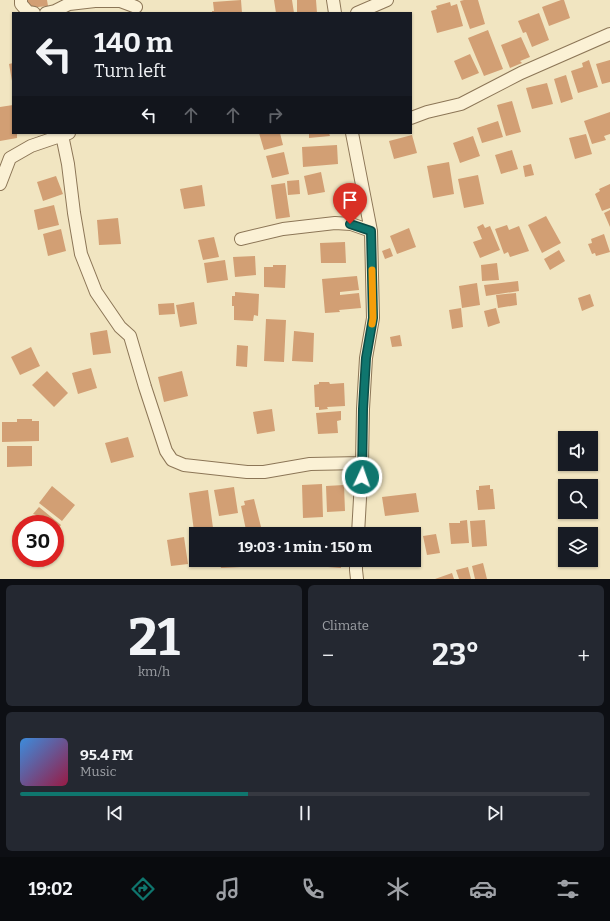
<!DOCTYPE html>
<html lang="en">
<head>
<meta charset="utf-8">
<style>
  body { margin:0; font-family:Bitter,serif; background:#242831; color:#f1f3f6; height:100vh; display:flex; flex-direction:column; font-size:15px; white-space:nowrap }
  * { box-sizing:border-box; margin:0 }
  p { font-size:13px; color:#9ea1a6 }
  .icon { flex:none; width:22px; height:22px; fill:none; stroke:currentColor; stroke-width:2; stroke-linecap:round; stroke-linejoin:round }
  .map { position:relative; height:579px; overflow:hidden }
  .side { display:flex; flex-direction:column; gap:6px; padding:6px; background:#0d0f14; flex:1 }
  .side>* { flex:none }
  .top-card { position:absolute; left:12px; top:12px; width:400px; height:122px; border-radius:0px; box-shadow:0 1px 3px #0004; background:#171b24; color:#f1f3f6; overflow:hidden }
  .controls { position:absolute; left:558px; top:431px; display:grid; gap:8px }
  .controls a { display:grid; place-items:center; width:40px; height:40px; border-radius:0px; background:#171b24; box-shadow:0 1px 3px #0004; font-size:20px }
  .speed { position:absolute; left:12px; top:515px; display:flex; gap:8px; font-size:20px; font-weight:700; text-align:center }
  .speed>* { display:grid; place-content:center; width:52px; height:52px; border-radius:50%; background:#171b24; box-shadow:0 1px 3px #0004; line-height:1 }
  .speed .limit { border:6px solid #d22; background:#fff; color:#111 }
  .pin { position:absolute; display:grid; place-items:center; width:34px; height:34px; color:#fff; margin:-41px -17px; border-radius:50% 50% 50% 0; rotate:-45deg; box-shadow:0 0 4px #0007 }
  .pin .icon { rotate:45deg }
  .me { position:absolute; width:44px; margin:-22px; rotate:3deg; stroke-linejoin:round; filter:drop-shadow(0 0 3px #0008) }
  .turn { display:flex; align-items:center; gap:14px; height:84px; padding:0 16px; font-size:18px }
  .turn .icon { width:52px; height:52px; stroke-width:2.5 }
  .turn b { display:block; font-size:28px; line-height:34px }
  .lanes { display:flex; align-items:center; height:38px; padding:0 16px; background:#0003; justify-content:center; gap:20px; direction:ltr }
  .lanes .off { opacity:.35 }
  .big { font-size:30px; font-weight:700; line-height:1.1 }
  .side .widget { flex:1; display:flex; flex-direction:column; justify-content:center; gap:6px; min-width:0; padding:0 14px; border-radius:6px; background:#242831 }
  .side .dial { align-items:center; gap:0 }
  .dial b { font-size:52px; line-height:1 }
  .song { display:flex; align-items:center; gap:12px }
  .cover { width:48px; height:48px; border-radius:6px; background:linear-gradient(135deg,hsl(210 70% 55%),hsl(340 70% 35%)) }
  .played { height:4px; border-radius:2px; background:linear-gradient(90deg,#0f766e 40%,#363941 40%) }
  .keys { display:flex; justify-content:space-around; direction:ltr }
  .heat { display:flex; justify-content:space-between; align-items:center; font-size:22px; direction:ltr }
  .side .tiles { flex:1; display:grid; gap:6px; grid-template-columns:1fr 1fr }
  .widget:last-child { grid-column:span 2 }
  .trip { position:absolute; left:189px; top:527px; width:232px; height:40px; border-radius:0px; background:#171b24; box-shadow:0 1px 3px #0004; font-weight:700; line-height:40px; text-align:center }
  .menu { display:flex; height:64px; justify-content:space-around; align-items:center; background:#090b0e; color:#9ea1a6 }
  .menu .icon { width:28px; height:28px }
  .menu .selected { color:#0f766e }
  .menu b { font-size:18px; color:#f1f3f6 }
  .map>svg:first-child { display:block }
  .building { fill:#d29f74 }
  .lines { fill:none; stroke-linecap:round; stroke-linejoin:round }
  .minor-casing { stroke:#8c7657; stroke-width:14 }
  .minor { stroke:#fbf1d5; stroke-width:12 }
  .route-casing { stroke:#0a4d48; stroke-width:10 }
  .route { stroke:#0f766e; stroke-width:7 }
  .slow { stroke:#f59e0b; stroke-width:7 }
</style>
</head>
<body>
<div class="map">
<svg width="610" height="579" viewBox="0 0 610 579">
  <rect width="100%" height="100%" fill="#f1e5c1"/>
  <path class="building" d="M27 0H47L48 6 28 8Z
    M241 0 242 13H212V11H214L213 2Z
    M274 0H292L294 13H276Z
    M297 0H316L317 13H297Z
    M464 0H478L485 24 470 29 460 1Z
    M561 0H564L570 18 549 26 542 7Z
    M450 2 451 6 457 4 463 26 437 33 431 11 437 9 436 6Z
    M539 13 549 40 532 47 526 32 523 33 518 21Z
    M488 30 503 69 484 76 468 38Z
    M521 37 530 57 520 61 522 63 510 68 501 45Z
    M470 54 479 73 462 80 454 61Z
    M589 60 598 87 578 93 571 71 583 67 582 63Z
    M610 60V82L602 84 596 64Z
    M13 63V81H12L9 64Z
    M566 75 573 99 561 103 554 79Z
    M547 83 553 104 532 109 526 88Z
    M512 101 521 132 506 136 497 105Z
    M13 105V133H17V138L0 141V107Z
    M610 112V134L604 136 606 140 592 144 584 121Z
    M498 121 503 137 482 143 477 128Z
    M259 133H280L283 145 264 150Z
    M309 133H329L330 136 309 138Z
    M586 134 592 154 575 159 569 138Z
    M412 135 417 153 394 159 389 141Z
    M473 136 480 156 460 163 453 143Z
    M337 145 338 164 303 167 302 147Z
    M512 150 518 169 501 174 495 155Z
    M284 152 289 174 272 178 266 156Z
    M449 162 454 194 433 198 427 166Z
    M531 164 534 175 525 177 523 166Z
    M321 172 325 192 308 195 304 176Z
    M478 175 484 204 464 208 458 179Z
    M56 176 63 194 43 201 37 182Z
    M299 180 300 194 288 195 287 181Z
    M285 183 290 217 276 219 271 185Z
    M610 184V208L602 211 595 194 600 191 599 189Z
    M202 185 205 206 184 209 180 189Z
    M54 205 59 225 38 230 34 210Z
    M610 210V227L604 213Z
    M546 216 561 243 542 253 528 225Z
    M118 218 121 244 99 245 97 220Z
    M483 224 485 228 490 226 500 250 480 258 473 242 482 239 477 227Z
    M507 225 509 230 519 226 529 251 510 257 508 252 504 254 495 229Z
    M409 228 416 247 397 254 390 236Z
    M61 229 66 251 48 256 43 234Z
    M604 234 610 252 596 256 595 253 592 254 588 244 592 243 591 239Z
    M214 237 219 257 203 260 198 240Z
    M345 242 346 263H321L320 243Z
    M390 248 393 256 385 259 382 251Z
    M559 250 565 261 550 270 544 259Z
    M255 256 256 275 235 277 233 257Z
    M225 260 228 280 207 283 204 263Z
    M497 263 499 280 482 281 481 265Z
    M273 265H286L285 288 264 287V267H273Z
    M357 276 359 290 340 292V295L359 293 361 308 339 310 340 312 325 313 322 279Z
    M518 281 519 291 486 296 484 285Z
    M477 283 480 305 462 308 459 286Z
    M235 292 259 294 258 316 254 315 253 321 234 320V306H232V296H235Z
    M516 293 517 305 498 308 496 295Z
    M590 294 594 306 582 311 578 298Z
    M194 302 197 324 180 327 176 305Z
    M174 303 175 314 159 315 158 304Z
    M461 308 463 327 452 329 449 310Z
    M496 308 500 323 488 327 484 311Z
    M266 319 286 320 284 362 264 361Z
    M107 330 111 353 93 355 90 333Z
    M294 331 314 333 313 362 292 361Z
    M400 335 402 346 392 347 390 337Z
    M237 345 248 346 247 367 236 366Z
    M31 347 40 366 20 375 11 357Z
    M91 368 97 388 78 394 72 373Z
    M47 371 68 393 54 407 32 385Z
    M182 371 188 396 164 402 158 377Z
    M319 382H329L330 384 344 383 345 406 327 407 328 409 319 410V407H315L314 385 319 384Z
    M272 409 275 431 257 434 253 412Z
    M341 411V420L337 421 338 433 318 434 316 413Z
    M17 419H32V421H39V441L2 442V422H17Z
    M128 437 134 457 111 463 105 443Z
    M7 446H32V466L7 467Z
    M322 484 323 517 303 518 302 485Z
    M344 485 345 511 327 512 326 486Z
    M490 485V489H493L495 509 478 510 476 490H479V486Z
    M52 486 75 505 62 521 39 503Z
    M234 487 238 513 219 516 214 490Z
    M208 490 213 528 194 531 189 493Z
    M416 493 419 512 385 516 382 497Z
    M254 499 261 527 246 530 241 506 245 505 244 501Z
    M39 507 61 525 55 532V524H38L33 519 36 515 33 514Z
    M467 520 469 543 451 544 449 523H460V521Z
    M485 520 487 546 472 547 470 521Z
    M436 534 440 553 427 555 423 536Z
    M184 537 188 564 171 566 167 540Z
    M220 560H240L241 567 221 568Z
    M328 560H341V568L328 567Z
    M392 560H405V565H392Z
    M483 563 487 579H475L472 566Z
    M468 567 471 579H459L456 570Z
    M452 573 454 579H435Z"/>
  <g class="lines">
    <defs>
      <path id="minor" d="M21 0V4L28 12 34 13
        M333 0 335 13
        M46 13 55 11 69 4 95 1H120L136 7
        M357 13 387 0
        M411 118 427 112 461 104 521 73 610 34
        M352 133 371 231 373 318 366 358 363 409 362 463 358 534
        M62 135 68 164 74 213 81 254 96 292 120 327 130 336 145 387 166 451 172 460 184 465 247 472H264L310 464 362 463
        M0 184 10 158 31 146 69 133
        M241 239 283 229 335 223 351 224 371 231
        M356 560V570L357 579"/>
    </defs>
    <use href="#minor" class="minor-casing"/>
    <use href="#minor" class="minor"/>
  </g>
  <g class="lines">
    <defs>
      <path id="route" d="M350 224 371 231 373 318 366 358 363 409 362 477"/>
    </defs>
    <use href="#route" class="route-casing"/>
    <use href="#route" class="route"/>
    <path class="slow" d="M372 324 373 318 372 270"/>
  </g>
</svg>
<div class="controls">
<a><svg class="icon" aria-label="sound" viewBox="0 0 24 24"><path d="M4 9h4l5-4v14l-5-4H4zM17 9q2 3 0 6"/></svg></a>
<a><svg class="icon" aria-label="search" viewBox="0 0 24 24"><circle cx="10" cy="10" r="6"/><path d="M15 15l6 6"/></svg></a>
<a><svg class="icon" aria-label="layers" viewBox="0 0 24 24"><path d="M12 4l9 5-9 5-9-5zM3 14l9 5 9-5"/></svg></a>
</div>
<div class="speed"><div class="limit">30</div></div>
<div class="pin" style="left:350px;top:224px;background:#d93025"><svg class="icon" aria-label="arrive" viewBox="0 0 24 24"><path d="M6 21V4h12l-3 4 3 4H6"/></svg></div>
<svg class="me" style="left:362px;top:477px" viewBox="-20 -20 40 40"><circle r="17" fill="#0f766e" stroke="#fff" stroke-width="3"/><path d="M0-11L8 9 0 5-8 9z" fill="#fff"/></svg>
<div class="trip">19:03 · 1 min · 150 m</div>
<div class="top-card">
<div class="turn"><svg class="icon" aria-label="left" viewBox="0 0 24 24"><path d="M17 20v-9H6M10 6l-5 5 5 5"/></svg><div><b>140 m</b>Turn left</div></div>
<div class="lanes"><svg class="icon" aria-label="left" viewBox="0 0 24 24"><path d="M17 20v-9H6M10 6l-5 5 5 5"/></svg><svg class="icon off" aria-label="ahead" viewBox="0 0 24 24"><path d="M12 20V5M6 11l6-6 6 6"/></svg><svg class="icon off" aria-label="ahead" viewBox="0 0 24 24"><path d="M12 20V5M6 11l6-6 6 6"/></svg><svg class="icon off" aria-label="right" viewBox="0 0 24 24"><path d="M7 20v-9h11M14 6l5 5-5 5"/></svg></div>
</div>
</div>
<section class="side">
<div class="tiles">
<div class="widget dial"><b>21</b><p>km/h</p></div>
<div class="widget"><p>Climate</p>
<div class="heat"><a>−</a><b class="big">23°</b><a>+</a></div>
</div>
<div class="widget">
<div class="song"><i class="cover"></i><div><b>95.4 FM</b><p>Music</p></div></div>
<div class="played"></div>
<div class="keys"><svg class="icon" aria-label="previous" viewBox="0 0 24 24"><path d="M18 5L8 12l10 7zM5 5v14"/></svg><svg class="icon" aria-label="pause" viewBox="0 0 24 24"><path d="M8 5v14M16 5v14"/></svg><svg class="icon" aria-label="next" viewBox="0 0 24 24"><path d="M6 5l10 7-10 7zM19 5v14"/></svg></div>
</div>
</div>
</section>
<nav class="menu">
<b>19:02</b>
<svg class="icon selected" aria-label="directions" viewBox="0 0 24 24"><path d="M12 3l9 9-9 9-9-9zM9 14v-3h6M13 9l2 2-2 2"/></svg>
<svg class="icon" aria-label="music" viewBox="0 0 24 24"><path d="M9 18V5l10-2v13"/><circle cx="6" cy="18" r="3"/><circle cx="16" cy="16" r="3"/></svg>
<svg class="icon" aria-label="phone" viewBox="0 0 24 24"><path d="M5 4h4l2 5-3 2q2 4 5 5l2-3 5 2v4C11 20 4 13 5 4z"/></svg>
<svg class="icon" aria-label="climate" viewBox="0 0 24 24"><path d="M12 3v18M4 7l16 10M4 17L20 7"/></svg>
<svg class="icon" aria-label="car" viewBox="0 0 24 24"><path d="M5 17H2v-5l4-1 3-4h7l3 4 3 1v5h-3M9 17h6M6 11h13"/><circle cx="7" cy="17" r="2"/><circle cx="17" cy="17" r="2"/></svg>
<svg class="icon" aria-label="filters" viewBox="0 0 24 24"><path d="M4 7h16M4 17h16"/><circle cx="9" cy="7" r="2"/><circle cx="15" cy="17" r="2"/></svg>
</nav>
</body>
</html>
